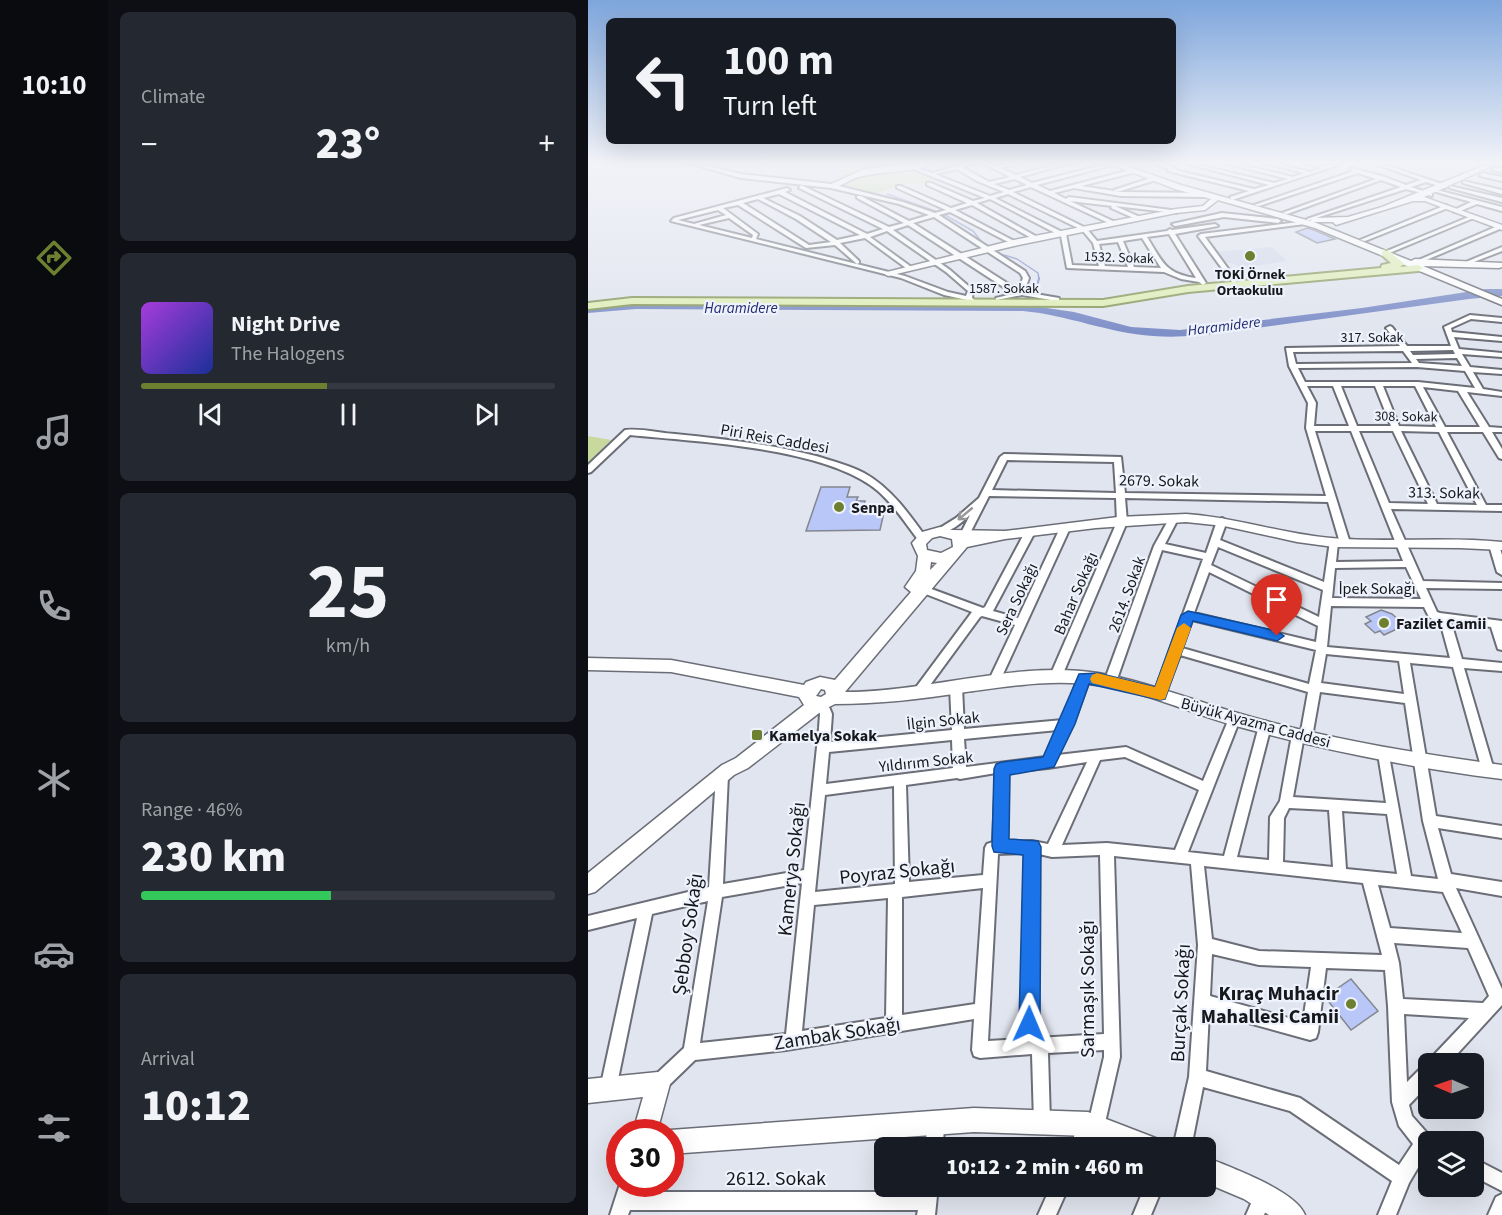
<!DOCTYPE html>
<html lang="en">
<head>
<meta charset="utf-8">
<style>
  body { margin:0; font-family:"Source Sans 3",sans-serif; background:#242831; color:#f1f3f6; height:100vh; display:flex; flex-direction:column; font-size:22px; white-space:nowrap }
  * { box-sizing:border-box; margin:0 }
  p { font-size:20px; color:#9ea1a6 }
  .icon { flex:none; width:33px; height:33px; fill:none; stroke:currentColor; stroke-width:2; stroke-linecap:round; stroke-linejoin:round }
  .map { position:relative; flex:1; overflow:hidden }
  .drawer { display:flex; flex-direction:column; gap:12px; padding:12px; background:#0d0f14; width:480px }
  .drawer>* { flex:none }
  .guide { position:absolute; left:18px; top:18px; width:570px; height:126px; border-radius:9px; box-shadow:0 6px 24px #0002; background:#171b24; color:#f1f3f6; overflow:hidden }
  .needle { width:39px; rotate:272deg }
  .tools { position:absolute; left:830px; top:1053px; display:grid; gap:12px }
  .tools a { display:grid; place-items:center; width:66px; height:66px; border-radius:9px; background:#171b24; box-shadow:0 6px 24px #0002; font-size:30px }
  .speed { position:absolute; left:18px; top:1119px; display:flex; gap:12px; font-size:30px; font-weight:700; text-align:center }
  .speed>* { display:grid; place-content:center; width:78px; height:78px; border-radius:50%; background:#171b24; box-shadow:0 6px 24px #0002; line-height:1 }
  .speed .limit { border:9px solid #d22; background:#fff; color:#111 }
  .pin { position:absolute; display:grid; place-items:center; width:51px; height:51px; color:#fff; margin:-62px -26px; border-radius:50% 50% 50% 0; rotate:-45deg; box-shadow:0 0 6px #0007 }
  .pin .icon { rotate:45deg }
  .me { position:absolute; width:66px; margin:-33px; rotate:1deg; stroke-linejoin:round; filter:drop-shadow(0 0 4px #0008) }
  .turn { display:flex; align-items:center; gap:21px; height:126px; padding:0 18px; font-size:27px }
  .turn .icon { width:78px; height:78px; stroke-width:2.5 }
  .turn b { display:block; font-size:42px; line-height:51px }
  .big { font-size:45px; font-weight:800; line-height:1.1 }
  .drawer .card { flex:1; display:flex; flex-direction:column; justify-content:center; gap:9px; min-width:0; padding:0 21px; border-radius:9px; background:#242831 }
  .drawer .dial { align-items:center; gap:0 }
  .dial b { font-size:78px; line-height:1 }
  .song { display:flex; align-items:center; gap:18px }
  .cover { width:72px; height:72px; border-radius:9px; background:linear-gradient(135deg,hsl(280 70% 55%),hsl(230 70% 35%)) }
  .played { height:6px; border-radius:3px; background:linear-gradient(90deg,#6d8030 45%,#363941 45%) }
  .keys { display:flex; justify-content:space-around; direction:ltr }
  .heat { display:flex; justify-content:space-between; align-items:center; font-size:33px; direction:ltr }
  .charge { height:9px; border-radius:4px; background:linear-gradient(90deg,#34c759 46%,#363941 0) }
  .trip { position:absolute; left:286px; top:1137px; width:342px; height:60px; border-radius:9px; background:#171b24; box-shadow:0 6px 24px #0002; font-weight:800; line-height:60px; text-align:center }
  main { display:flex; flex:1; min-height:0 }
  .menu { display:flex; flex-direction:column; width:108px; justify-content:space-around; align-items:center; background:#090b0e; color:#9ea1a6 }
  .menu .icon { width:42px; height:42px }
  .menu .active { color:#6d8030 }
  .menu b { font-size:27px; color:#f1f3f6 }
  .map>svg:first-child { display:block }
  .built { fill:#d3d9ea }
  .green { fill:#c7d99d }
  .water { fill:#7f90c9 }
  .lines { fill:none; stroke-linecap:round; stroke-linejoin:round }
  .stream-far1 { stroke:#7f90c9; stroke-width:1.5 }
  .stream { stroke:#7f90c9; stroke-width:2 }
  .building { fill:#b8c7f7; stroke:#83868f; stroke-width:1.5 }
  .street-casing { stroke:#6b6e77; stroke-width:4 }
  .secondary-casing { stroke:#6b6e77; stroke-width:3 }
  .primary-casing { stroke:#8c9c63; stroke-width:4 }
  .street { fill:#fff; fill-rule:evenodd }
  .secondary { fill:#fff; fill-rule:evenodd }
  .primary { fill:#e0eeb8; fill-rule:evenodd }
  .oneway { stroke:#979799 }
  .route { fill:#1a73e8; stroke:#114b97; stroke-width:1.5 }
  .slow { fill:#f59e0b }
  .poi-dot { fill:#6d8030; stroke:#eef2fc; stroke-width:2 }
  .labels { text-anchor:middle; stroke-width:4.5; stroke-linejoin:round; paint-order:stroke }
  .far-street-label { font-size:14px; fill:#17181c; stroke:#eef2fc }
  .far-poi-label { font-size:14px; font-weight:bold; fill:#17181c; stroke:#eef2fc }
  .far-water-label { font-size:15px; font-style:italic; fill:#202c6f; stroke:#eef2fc }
  .street-label { font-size:16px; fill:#17181c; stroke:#eef2fc }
  .poi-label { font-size:16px; font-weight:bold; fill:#17181c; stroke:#eef2fc; text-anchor:start }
  .near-street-label { font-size:20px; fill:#17181c; stroke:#eef2fc }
  .near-poi-label { font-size:20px; font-weight:bold; fill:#17181c; stroke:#eef2fc; text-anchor:end }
</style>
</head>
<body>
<main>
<nav class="menu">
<b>10:10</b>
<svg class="icon active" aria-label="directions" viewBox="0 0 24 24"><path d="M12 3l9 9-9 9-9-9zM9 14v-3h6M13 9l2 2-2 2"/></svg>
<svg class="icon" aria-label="music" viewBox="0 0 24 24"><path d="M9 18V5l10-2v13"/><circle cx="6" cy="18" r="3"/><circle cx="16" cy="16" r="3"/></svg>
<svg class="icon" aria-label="phone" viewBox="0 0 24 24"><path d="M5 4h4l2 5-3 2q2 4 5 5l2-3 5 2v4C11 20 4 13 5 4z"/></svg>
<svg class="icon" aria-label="climate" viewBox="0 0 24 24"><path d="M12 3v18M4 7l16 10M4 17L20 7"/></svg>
<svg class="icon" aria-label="car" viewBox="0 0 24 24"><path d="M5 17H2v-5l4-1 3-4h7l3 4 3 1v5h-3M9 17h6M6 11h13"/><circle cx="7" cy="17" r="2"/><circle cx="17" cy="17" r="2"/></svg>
<svg class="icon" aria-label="filters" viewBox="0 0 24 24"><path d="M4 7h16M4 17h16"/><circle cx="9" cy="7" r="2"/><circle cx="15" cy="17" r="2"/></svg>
</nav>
<section class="drawer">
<div class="card"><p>Climate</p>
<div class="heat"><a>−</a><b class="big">23°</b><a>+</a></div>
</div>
<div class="card">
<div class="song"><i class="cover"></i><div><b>Night Drive</b><p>The Halogens</p></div></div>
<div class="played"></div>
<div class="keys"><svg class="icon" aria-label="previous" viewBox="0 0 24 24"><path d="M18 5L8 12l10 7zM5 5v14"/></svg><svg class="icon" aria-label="pause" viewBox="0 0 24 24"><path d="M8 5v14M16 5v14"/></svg><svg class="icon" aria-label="next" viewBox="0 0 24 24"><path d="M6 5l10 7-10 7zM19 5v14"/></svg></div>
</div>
<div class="card dial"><b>25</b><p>km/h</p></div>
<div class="card"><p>Range · 46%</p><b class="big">230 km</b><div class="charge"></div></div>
<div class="card"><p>Arrival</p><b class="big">10:12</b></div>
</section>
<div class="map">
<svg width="914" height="1215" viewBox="0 0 914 1215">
  <rect width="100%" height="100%" fill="#e1e5ef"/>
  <path class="built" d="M200 162 278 168 238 184 179 177 207 164Z
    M684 247 699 261 652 268 647 264 635 262 627 252Z"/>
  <path class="green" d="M180 162H304L316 165 278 168 243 183H242L261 170Z
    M324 168 355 179C344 182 331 186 320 183L286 194 249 185 274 174Z
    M0 436 23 440 0 463Z"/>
  <path class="water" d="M898 289H914V296L881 299C815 308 749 317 683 326 644 331 604 339 565 336 520 333 480 315 435 311L48 309 0 313V308L54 304 445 306 486 312 543 327 592 330 774 308Z"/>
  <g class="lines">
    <path class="stream-far1" d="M299 194 347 211
      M357 215 385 231 393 241
      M416 255 429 259 450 273 451 279"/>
    <path class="stream" d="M448 291 451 278"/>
  </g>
  <path class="building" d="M719 228 726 230 747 239 729 243 708 232Z
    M233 487H262L259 497H270L268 501H277L274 512H296L292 530 218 531Z
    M793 610 804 614 813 622V627L796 635 792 631 787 633 777 624 783 621 778 617Z
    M763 979 790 1011 763 1030 737 997Z"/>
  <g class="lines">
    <defs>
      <path id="street" d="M97 162H103L153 174 243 184 315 202 347 213 358 210 309 188V186H313L363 208 379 203 339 185V183H343L385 201 397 198 308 162H313L344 173 384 162H390L374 167 401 182 422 177 393 162H398L408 166 436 162 412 168 428 175 479 162H485L432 177 444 183 526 162 528 164 449 185 462 191 546 169 548 172 493 186 533 192 620 193 623 195 620 197 533 196 486 188 466 193 478 199 481 197 591 211 588 213 527 206 552 217 553 218 550 220 523 208 524 206 482 201 527 222 528 223 525 225 443 187 425 192 498 228 509 241 579 231 582 229 584 230 627 224 630 226 587 234 618 283 615 285 611 282 593 279 576 272 479 268 473 236 402 199 389 203 451 238V240H447L384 205 367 210 428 242V244H424L362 212 351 215 437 271 441 278 436 292 471 298V300L469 301 434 295 408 300V298L428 293 420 290 320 225 305 230 362 270 385 290 384 298 390 303 387 305 379 300 356 295 313 278 83 221 86 218 199 188 202 190 197 192 279 234 295 229 211 188 213 185 301 227 316 223 269 198V196H273L321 221 341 215 311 204 243 188 153 178ZM369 169 389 181 416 192 402 196 347 174ZM427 179 439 185 421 190 406 184ZM191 194 272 235 249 240 212 216 175 198ZM420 194 494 230 505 243 511 266 484 265 478 234 407 198ZM170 199 208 219 243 242 221 245 155 203ZM150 205 218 248 247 245 269 264 271 263V261L252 243 277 238 318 268H322V266L282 237 299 231 358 272 380 291 378 296 360 292 317 276 168 239 170 234 135 208ZM130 210 138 215 106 224 90 220ZM346 217 432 273 435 278 430 290 325 223ZM141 218 165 235 164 238 111 225ZM581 234 608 278C577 274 574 261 559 237ZM554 238 573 268 546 267 535 241ZM530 242 540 267 517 266 511 244Z
        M563 162H569L587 168V170L666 189 681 185 597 163 599 162 686 183 700 179 634 162H641L705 177 716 173 674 162H680L722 172 734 168 714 162 739 166 751 163 753 164 644 200 642 197 661 191 580 171V169Z
        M782 162H788L860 186 857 188 838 182 823 187 844 194V196L818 189 719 221 717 224 617 237 649 281 646 283 644 282 610 236 613 234 719 221V219L813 187 793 180 699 214 694 213 788 179 770 173 671 206 666 205 766 171 763 170V168L797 177 818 185 833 180Z
        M907 167 914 168V172L905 170Z
        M894 173 914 177V181L892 176Z
        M566 177 568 180 529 192 526 190Z
        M875 181 914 190V194L875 183Z
        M862 186 914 198V202L862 188Z
        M845 189 914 207V211L889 204 870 212H866V210L883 202 845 191Z
        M858 205 861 207 860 208 777 241 772 240Z
        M634 213 690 219 693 221 690 223 636 217 587 226 584 224Z
        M883 216 888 217 799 254 794 253Z
        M912 225 914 226V228L831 263 826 262Z
        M914 247V251L878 265 873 264Z
        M882 315 914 318V322L883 319 863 328 864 332 914 337V341L866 337 871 349 914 353V357L874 354 882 367 914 370V374L885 372 895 389 914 392V396L879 392 901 427 914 428V432H904L914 449V459L911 458 895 432H859L898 505H914V511L803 509 835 581 914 583V589L838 588 849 612 852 613 914 621V650L910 649 909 646 903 627 863 622 874 659 914 663V671L876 668 906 770 904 774 900 775 896 774 894 770 865 667 822 663 848 816 914 826V838L850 828 863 874 914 882V896L868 888 914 989V1005L860 1064H841L843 1058 881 1018 816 1014 819 1082 834 1067 840 1065V1085L821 1105 824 1116 847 1142H840V1155L838 1154 821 1183 808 1215H790L804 1181 702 1111 615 1087 603 1148H585L601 1077 610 945 603 864 526 856 532 1057 516 1127 514 1133 508 1135 504 1134 498 1148H481L494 1118 502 1116 516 1057V1050L460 1053 462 1122 460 1128 454 1130 448 1128 446 1122 444 1054 392 1058 386 1056 384 1050 386 1019 198 1050 107 1060 76 1090 70 1092 64 1090 62 1084 64 1078 96 1048 120 901 64 914 28 1089 26 1095 20 1097 14 1095 12 1089 49 918 0 930V916L121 887 128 775 130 771 134 770 138 771 140 775 135 884 216 870 231 728 232 714 228 703 230 700 234 698 238 700 244 714 242 742 364 730 362 687 364 684H372L374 687 376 729 475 720 490 678 492 675H500L502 678 485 724 470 755 538 747 615 781 642 716 646 714 650 716 652 719 600 852 636 856 671 726 673 723 677 721 681 723 683 726 649 857 681 860 682 817 692 801 704 735 706 732 713 731 720 692 592 655 576 697H568L566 694 615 559 574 550 528 682 526 685H518L516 682 566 546 582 517H588L590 519 577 544 618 553 629 521 634 518 639 521 632 540 736 582 742 541 745 540 750 543 748 562 815 561 763 431H727L762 543 760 545 757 546 752 543 740 502 537 498 539 522 474 676 472 679H464L462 676 529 522 528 498 401 496 377 543 374 544 369 541 382 515C373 523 361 534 349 533L347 531 368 518 391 498 412 457 416 454 533 457 537 493 738 496 718 428 720 403 701 366 698 348 812 346 798 328 802 326 804 327 819 346H863L856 327ZM865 350 867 354 825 355 822 351ZM815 351 824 363 708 364 705 352ZM869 358 874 366 831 363 828 359ZM829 367 877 371 887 388 830 382H717L710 368ZM719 386H745L761 426H726L728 403ZM753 386H787L803 426H769ZM795 386H827L848 427 811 426ZM835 387 870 391 892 427H857ZM771 431H805L840 504 801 503ZM813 431 851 432 889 505 849 504ZM419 460 526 462 528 493 404 490ZM630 547 735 590 731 617 623 565ZM818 567 833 599 744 598 747 568ZM621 572 730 626 728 642 606 613ZM743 606 836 607 841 617 853 625 862 658 739 647ZM604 620 728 650 721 684 594 648ZM738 654 811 661 816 694 733 683ZM732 692 817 703 835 821 850 879 823 876 800 750 796 749 792 750 790 754 798 803 705 797 715 741 722 740 724 737ZM470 730 457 757 378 767 376 739ZM364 740 365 768 238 784 241 752ZM537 757 611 790 587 850 519 843 474 845 512 760ZM499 762 460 844 444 841 419 842 420 772 460 768ZM408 773 405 842 399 844 397 848 395 875 321 882 318 785 369 778 372 779ZM306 786 307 884 227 892 237 795ZM701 808 741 810 745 867 695 862 696 818ZM754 811 799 814 809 874 758 869ZM437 853 433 1039 400 1041 410 854ZM451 854 464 857 512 855 516 1034 449 1038ZM616 866 775 883 794 955 671 951 624 939ZM214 883 198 1034 112 1043 134 897ZM790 885 855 892 874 933 802 928ZM395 888 387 1004 314 1015V897ZM300 898 298 1018 214 1031 226 905ZM806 943 880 948 901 996 895 1003 815 999 811 963ZM624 954 671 965 723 967 715 1022 622 996ZM738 968 797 970 800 1006 804 1102 811 1126 825 1144 811 1165 712 1098 618 1071 621 1012 722 1040 728 1038 730 1032Z
        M37 430C53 428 71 433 87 434 135 439 182 444 228 456 244 461 261 465 276 473 303 488 322 515 339 539L334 542 331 541C318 524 306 505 290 491 238 447 110 442 42 435L3 472 0 473V465Z
        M477 525 482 528 410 685H402L400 682 427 625 394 616 392 617 334 696H326L324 693 326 690 384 612 330 591 329 589 330 587H338L395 608 397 607 437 532 442 529 445 530 447 532 405 611 430 618 472 528Z
        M906 542 911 545 914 555V575L909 572 901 545Z
        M348 1114 354 1116 356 1122 355 1148H337L340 1122 342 1116Z
        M885 1158 914 1173V1191L885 1176Z
        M32 1184H50L47 1192H331L332 1186H350L347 1215H329L330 1210H42L40 1215H22Z
        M463 1186H481L468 1215H450Z
        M557 1186H575L563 1215H545Z
        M675 1187 681 1190 684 1196 676 1215H658L669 1190Z
        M914 1194V1215H900L908 1197Z"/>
      <path id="secondary" d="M336 162H348C324 175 291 169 265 179 257 183 246 190 239 186L276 169Z
        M518 162H527L593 185 722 221 725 218 760 217 794 207 905 162H913L836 197 914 225V230L837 201H825L748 225 745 222H726L823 261 827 259 914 263V267L911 268 835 266 914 299V305L727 228 630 200 617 210 588 213 426 246 300 276 295 273 426 240 588 209 615 206 623 199 587 189Z
        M598 514C647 517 694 534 743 538 800 543 857 536 914 542V550L872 548 746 547 709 542 636 526 598 522 508 528 417 539 379 547 257 692C340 692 430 660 510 673 557 681 601 699 646 712 733 738 824 753 914 765V779C824 768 735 750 648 726 601 713 557 691 509 685 463 679 423 686 378 692 335 699 291 704 247 704L235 710 160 768 146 775 7 892 0 894V873L134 765 148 758 216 705 211 697 83 672 0 670V658L83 660 216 685 218 682 232 677 247 680 323 592 317 587 328 571 330 556 324 543 334 532 352 527 364 530 417 531 530 517ZM352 536 364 539 365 547 353 553 339 550 338 544 344 538ZM343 562 349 563 342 570ZM233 689 237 690 238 694 233 697 228 696Z
        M70 1072 78 1076 82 1084 69 1132H45L55 1097 0 1103V1079Z
        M386 1108 500 1112 570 1139 573 1148H529L500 1136 386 1132 82 1154V1132H75L82 1130Z
        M618 1157C643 1168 707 1190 717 1215H681L656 1199 618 1183Z"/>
      <path id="primary" d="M794 251H800L814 262 816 264 812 267 830 265 835 268 830 271 600 292 515 306 44 304 0 309V303L44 298 515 300 600 286 793 268 794 265 803 263 794 255Z"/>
    </defs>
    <use href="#street" class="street-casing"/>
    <use href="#secondary" class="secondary-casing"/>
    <use href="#primary" class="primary-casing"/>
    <use href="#street" class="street"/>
    <use href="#secondary" class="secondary"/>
    <use href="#primary" class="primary"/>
  </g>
  <defs><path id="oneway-shaft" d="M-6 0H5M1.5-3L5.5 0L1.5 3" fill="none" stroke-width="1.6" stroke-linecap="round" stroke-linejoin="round" transform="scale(1.5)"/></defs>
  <use class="oneway" href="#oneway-shaft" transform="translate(377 514) rotate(140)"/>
  <linearGradient id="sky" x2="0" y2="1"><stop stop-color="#7ea6dc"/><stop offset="0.49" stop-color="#f2f3f8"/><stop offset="1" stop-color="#f2f3f8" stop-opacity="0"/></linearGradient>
  <rect width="914" height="332" fill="url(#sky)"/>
  <path class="route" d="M600 611 689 631 696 636 689 641 605 621 577 699 572 700 501 684 487 724 466 767 422 775 421 839 450 841 453 847 452 1024 449 1032 441 1035 434 1032 431 1024 435 855 406 852 404 846 406 769 408 764 414 762 455 757 491 674 510 673 567 687 593 615Z"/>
  <path class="slow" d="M596 623 603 628 577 699 572 700 504 683 502 679 504 675 509 673 567 687 589 628Z"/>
  <g class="poi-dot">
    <circle cx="662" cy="256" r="6"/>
    <circle cx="251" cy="507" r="6"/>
    <circle cx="796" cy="623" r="6"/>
    <rect x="163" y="729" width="12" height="12" rx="3"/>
    <circle cx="763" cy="1004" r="6"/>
  </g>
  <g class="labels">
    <g class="far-street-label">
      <text transform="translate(531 257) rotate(2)" y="5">1532. Sokak</text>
      <text x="416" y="293">1587. Sokak</text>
      <text x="784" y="342">317. Sokak</text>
      <text transform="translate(818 416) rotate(1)" y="5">308. Sokak</text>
    </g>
    <g class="far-poi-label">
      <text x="662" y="279">TOKİ Örnek<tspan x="662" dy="16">Ortaokulıu</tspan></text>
    </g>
    <g class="far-water-label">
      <text x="153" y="313">Haramidere</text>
      <text transform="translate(636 326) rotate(-7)" y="5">Haramidere</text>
    </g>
    <g class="street-label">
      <text transform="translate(187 438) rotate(10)" y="6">Piri Reis Caddesi</text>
      <text transform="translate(571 480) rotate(1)" y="6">2679. Sokak</text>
      <text transform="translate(856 492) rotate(1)" y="6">313. Sokak</text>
      <text x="789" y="594">İpek Sokağı</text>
      <text transform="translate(487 593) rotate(-67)" y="6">Bahar Sokağı</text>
      <text transform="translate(538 594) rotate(-70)" y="6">2614. Sokak</text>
      <text transform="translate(428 599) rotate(-65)" y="6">Sera Sokağı</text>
      <text transform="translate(355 720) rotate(-6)" y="6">İlgin Sokak</text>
      <text transform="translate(668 722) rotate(15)" y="6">Büyük Ayazma Caddesi</text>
      <text transform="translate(338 761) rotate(-6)" y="6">Yıldırım Sokak</text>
    </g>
    <g class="poi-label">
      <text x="263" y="513">Senpa</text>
      <text x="808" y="629">Fazilet Camii</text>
      <text x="181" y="741">Kamelya Sokak</text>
    </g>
    <g class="near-street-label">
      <text transform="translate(203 869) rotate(-84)" y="7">Kamerya Sokağı</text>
      <text transform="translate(309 871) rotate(-6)" y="7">Poyraz Sokağı</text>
      <text transform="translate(99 934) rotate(-82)" y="7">Şebboy Sokağı</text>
      <text transform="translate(499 989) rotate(-90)" y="7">Sarmaşık Sokağı</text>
      <text transform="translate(592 1003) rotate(-87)" y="7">Burçak Sokağı</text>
      <text transform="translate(249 1033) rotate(-9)" y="7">Zambak Sokağı</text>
      <text x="188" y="1185">2612. Sokak</text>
    </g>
    <g class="near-poi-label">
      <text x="751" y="1000">Kıraç Muhacir<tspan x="751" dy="23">Mahallesi Camii</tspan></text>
    </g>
  </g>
</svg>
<div class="tools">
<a><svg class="needle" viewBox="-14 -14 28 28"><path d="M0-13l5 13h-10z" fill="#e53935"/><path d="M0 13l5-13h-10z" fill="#9ea1a6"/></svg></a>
<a><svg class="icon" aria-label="layers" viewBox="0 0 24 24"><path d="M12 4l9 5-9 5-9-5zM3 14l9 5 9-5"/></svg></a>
</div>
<div class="speed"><div class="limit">30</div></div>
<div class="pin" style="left:689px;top:636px;background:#d93025"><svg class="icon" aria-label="arrive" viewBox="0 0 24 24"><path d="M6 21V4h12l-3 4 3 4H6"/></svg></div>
<svg class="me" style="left:441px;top:1024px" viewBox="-20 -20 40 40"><path d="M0-17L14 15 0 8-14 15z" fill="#1a73e8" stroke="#fff" stroke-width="4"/></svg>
<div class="trip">10:12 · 2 min · 460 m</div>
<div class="guide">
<div class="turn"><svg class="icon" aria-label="left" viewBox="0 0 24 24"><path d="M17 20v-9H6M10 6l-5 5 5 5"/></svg><div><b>100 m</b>Turn left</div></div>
</div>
</div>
</main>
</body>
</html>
